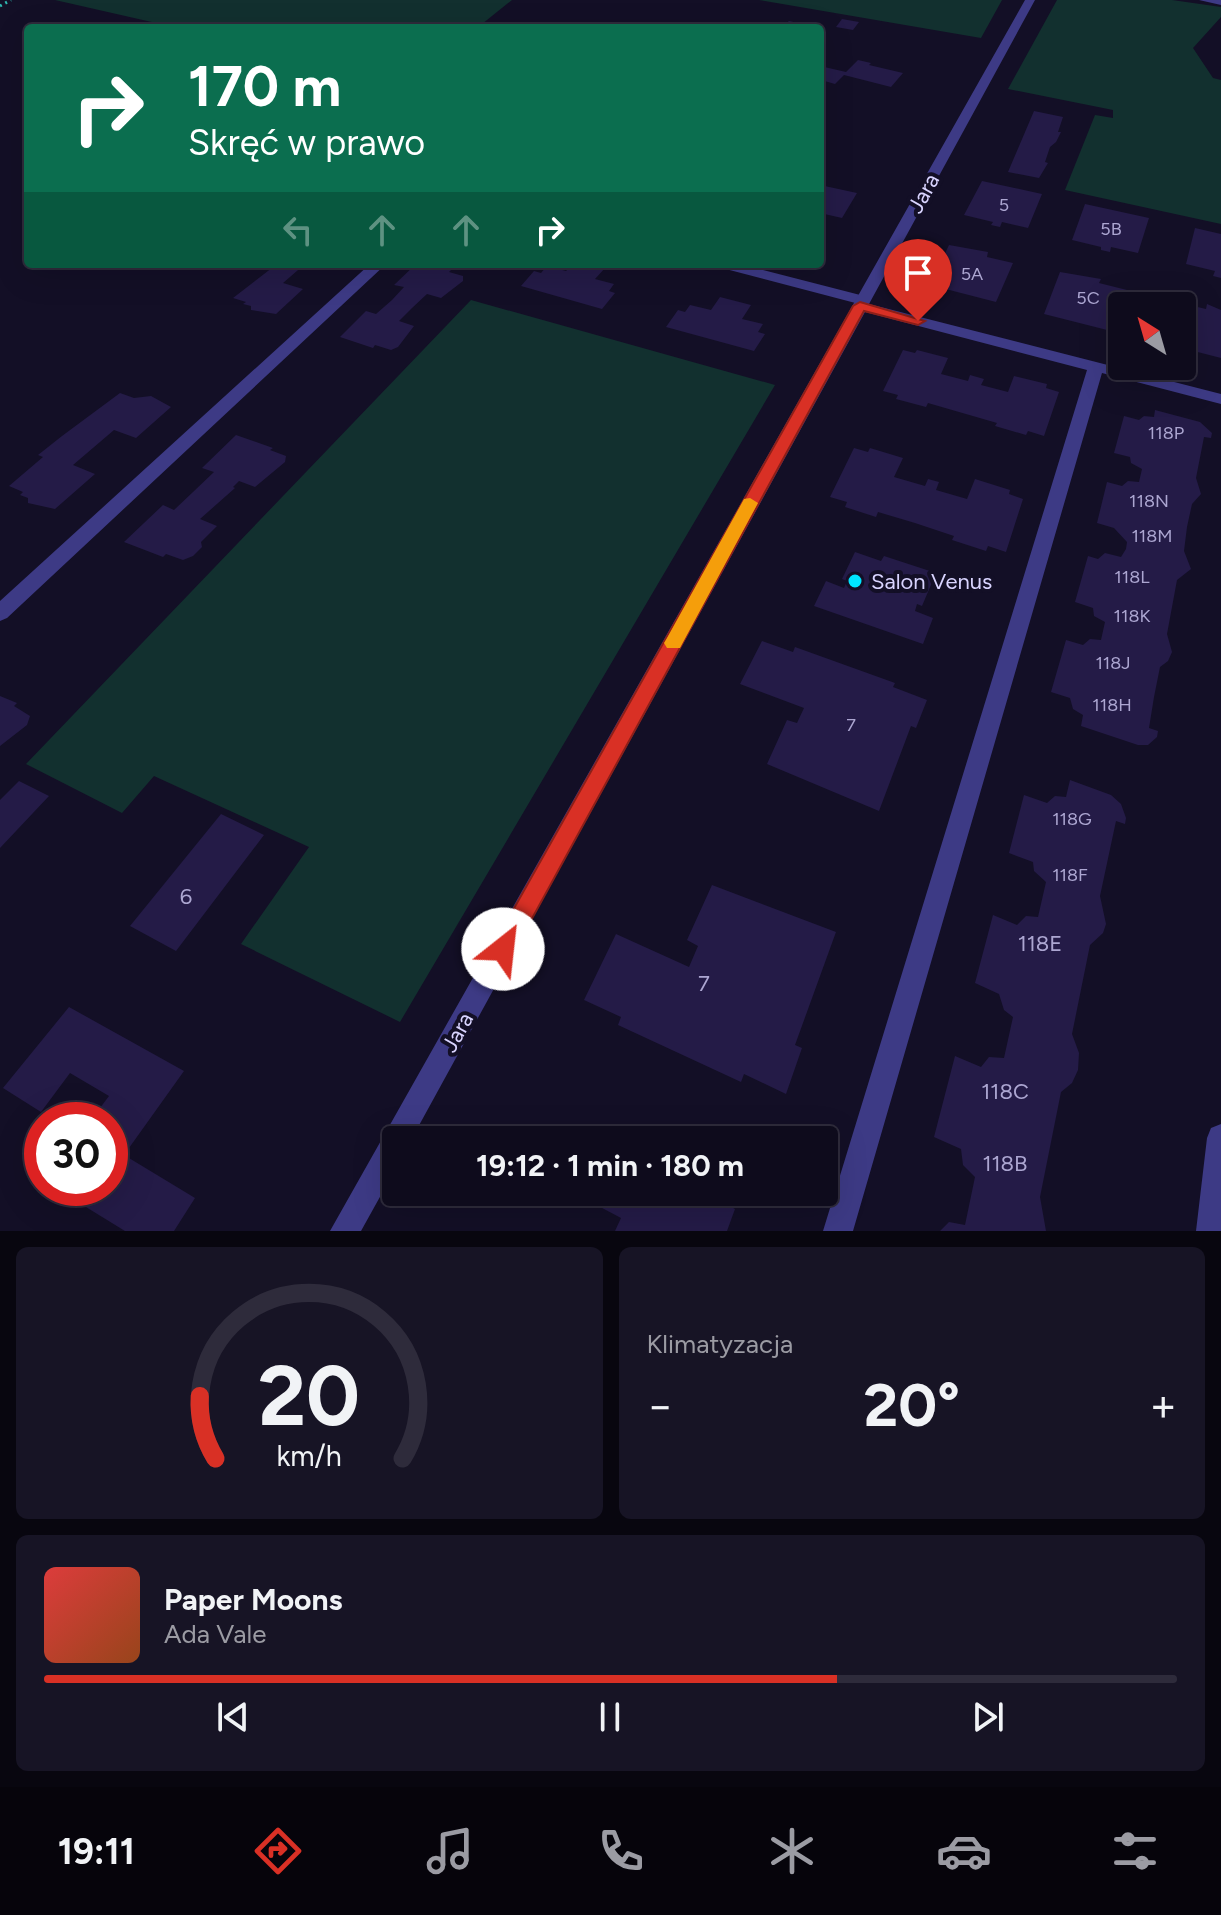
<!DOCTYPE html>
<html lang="pl">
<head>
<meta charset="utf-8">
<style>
  body { margin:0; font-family:Figtree,sans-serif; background:#171425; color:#f1f3f6; height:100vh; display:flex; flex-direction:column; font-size:30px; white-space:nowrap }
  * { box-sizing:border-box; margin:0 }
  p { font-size:26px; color:#9b9ba3 }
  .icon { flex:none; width:44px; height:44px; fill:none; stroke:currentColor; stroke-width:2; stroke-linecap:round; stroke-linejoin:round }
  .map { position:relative; height:1231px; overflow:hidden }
  .drawer { display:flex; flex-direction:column; gap:16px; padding:16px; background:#08060f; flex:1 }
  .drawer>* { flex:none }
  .guide { position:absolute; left:24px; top:24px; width:800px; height:244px; border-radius:8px; box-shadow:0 8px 32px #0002,0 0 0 2px #2e2b3b; background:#0b6e4f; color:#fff; overflow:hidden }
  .needle { width:52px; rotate:323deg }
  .fabs { position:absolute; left:1108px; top:292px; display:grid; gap:16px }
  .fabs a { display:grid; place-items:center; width:88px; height:88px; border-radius:8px; background:#0e0b1c; box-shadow:0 8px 32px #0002,0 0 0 2px #2e2b3b; font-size:40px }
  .speed { position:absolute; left:24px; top:1102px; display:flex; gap:16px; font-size:40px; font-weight:700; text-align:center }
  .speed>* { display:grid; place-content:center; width:104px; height:104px; border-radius:50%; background:#0e0b1c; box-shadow:0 8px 32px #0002,0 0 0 2px #2e2b3b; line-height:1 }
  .speed .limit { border:12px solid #d22; background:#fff; color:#111 }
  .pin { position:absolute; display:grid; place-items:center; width:68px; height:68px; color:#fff; margin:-82px -34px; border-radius:50% 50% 50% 0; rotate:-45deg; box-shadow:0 0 8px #0007 }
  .pin .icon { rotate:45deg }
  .me { position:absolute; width:88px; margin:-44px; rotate:29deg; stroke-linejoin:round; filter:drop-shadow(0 0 6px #0008) }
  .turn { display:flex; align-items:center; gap:28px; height:168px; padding:0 32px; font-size:36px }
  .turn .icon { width:104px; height:104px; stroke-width:2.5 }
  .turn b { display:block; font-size:56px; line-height:68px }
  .lanes { display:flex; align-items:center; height:76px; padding:0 32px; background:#0003; justify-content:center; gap:40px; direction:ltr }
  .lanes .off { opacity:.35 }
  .big { font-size:60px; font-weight:700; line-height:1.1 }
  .drawer .card { flex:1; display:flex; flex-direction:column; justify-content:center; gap:12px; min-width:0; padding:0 28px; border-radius:12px; background:#171425 }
  .drawer .dial { align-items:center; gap:0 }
  .dial svg { height:208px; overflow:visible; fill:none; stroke:#2e2b3b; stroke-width:7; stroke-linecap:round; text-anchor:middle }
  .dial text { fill:#f1f3f6; stroke:none }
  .song { display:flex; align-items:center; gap:24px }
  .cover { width:96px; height:96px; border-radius:12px; background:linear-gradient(135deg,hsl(0 70% 55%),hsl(20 70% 35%)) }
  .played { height:8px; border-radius:4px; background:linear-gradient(90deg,#d93025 70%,#2e2b3b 70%) }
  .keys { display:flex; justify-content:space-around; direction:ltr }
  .heat { display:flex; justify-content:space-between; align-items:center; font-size:44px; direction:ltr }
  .drawer .tiles { flex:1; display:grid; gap:16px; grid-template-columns:1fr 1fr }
  .card:last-child { grid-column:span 2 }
  .trip { position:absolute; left:382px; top:1126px; width:456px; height:80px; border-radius:8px; background:#0e0b1c; box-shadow:0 8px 32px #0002,0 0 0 2px #2e2b3b; font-weight:700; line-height:80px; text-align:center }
  .dock { display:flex; height:128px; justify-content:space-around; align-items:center; background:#06040b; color:#9b9ba3 }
  .dock .icon { width:56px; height:56px }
  .dock .on { color:#d93025 }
  .dock b { font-size:36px; color:#f1f3f6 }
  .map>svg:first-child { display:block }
  .green { fill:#12302f }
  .building { fill:#241b47 }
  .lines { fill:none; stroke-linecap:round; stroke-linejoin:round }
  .path { stroke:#2fb8b0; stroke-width:3; stroke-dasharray:2 4; stroke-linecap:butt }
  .service { fill:#3d3a85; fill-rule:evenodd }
  .minor { fill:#3d3a85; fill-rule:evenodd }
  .route { fill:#d93025; stroke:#8d1f18; stroke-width:2 }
  .slow { fill:#f59e0b }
  .poi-dot { fill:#00e5ff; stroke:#130f26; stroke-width:3 }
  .labels { text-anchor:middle; stroke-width:8; stroke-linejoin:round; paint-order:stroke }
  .number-label { font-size:18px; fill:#aca6d1 }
  .street-label { font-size:22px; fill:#d9d4ff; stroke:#130f26 }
  .poi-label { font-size:22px; fill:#d9d4ff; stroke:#130f26; text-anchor:start }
  .near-number-label { font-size:22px; fill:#aca6d1 }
</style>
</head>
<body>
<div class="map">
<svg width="1221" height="1231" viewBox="0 0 1221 1231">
  <rect width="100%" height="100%" fill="#130f26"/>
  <path class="green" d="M55 0H512L477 28H178Z
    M759 0H1002L981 38Z
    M1057 0H1172L1221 7V17L1193 48 1213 78 1221 80V224L1065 190 1095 115 1113 118V110L1008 89Z
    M471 300 775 385 400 1022 241 944 309 847 154 776 122 813 26 764Z"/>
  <path class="building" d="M842 19 859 22 853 30 836 27Z
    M789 21 816 27 815 28H781Z
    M858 60 871 63 869 65 903 73 891 87 844 75 835 84 821 80 824 77 820 76V66L846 72Z
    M1034 111 1063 117 1058 132H1061L1056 142 1050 147 1045 162 1048 163 1039 178 1008 172Z
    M982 181 1042 194 1028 228 1002 222 1000 227 991 225 993 222 964 215Z
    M820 185 857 193 842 218 820 213Z
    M1085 204 1149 218 1138 253 1111 247 1110 252 1101 250V247L1072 240Z
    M1195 228 1221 234V278L1213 276 1215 271 1186 264Z
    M949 245 988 252 987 257 1013 263 996 302 930 285Z
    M277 264H305L283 283 303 289 276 314 251 310V306L243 304 246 302 233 298Z
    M416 264 451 270 449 272 463 276V281L441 298 427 294 412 308 399 321 414 326 398 347 391 350 375 345 373 348 340 337 366 311 376 314 392 300 404 287 394 285Z
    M573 264 606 267 595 279 614 284 609 291 615 293 602 309 521 286 534 271 541 273 547 266 566 271Z
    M1060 272 1101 279 1099 283 1127 290 1115 332 1044 314Z
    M720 297 751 305 742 319 763 324 758 332 765 334 754 351 666 327 678 310 685 312 690 305 711 310Z
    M1176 302 1206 309 1207 304 1221 310V358L1182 348V306H1175Z
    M903 350 915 353 917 350 948 358 941 374 968 381 970 375 984 379 981 385 1008 392 1014 376 1047 384 1046 388 1059 392 1044 436 1028 431 1026 435 995 426 997 423 928 403 926 407 896 399 898 395 883 391Z
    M120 393 134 398 151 396 171 407 136 438 114 430 73 465 95 474 55 509 28 503V498L20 495 23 492 9 486 43 457 38 455 62 436Z
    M1155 410 1200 422 1212 433 1211 438 1204 437 1196 478 1201 494 1192 504 1187 527 1184 551 1191 569 1177 580 1167 634 1172 652 1168 661 1160 667 1154 697 1149 728 1158 731 1157 737 1148 745H1138L1081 726 1083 715 1073 709 1070 698 1051 692 1066 640 1083 645 1090 639 1101 640 1105 622 1094 616 1093 608 1075 602 1088 556 1098 559 1105 553 1121 557 1126 549 1127 542 1114 528 1097 523 1107 482 1122 486 1128 481 1139 482 1142 469 1131 463 1130 457 1114 453 1124 416 1139 420 1144 416 1154 417Z
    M236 435 273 448 270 450 286 456 285 462 255 487 239 481 233 487 235 488 200 519 217 526 201 542 202 547 193 556 183 560 166 554 163 557 124 542 163 505 174 510 193 492 214 472 202 468Z
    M854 448 868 452 870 448 903 458 894 477 925 486 928 479 939 482 936 490 967 499 975 479 1010 490 1009 494 1023 499 1006 552 988 546 986 551 952 540 954 536 915 523 878 512 876 517 845 507 847 502 830 497Z
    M855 552 881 561 884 556 936 573 922 606 917 604 915 611 933 618 923 644 814 606 826 581 844 588 847 581 842 579Z
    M762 641 793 652 795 647 895 683 893 687 927 700 916 728 911 726 879 811 767 764 787 720 797 723 804 708 740 684Z
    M0 696 17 703 14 706 30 716 27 725 0 746Z
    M1070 780 1111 795 1121 804 1126 818 1125 824 1116 821 1100 896 1106 924 1103 933 1090 945 1072 1034 1079 1053 1078 1070 1072 1083 1061 1092 1040 1197 1046 1231H940L949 1222 965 1225 975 1177 963 1165 961 1149 934 1137 955 1056 981 1067 989 1057 1004 1058 1013 1017 1004 1010 999 994 975 983 993 915 1017 925 1026 916 1038 917 1046 882 1034 871 1033 862 1009 853 1024 795 1047 803 1055 796 1066 797Z
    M19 781 49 796 0 848V800Z
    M221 814 264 835 176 951 130 926Z
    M712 885 836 932 795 1045 802 1048 786 1094 744 1074 741 1082 618 1025 621 1017 584 1000 616 934 689 967 698 946 687 940Z
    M69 1007 184 1071 124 1155 195 1198 174 1231H125L55 1188H110V1120H91L109 1096 70 1073 41 1112 3 1088Z
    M572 1192H702L735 1209 727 1231H615L621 1218Z"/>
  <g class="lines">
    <path class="path" d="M0 6 11 0"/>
    <path class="service" d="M370 264H386L7 618 0 621V601Z
      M716 264H740L868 297 871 300 863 305 718 267Z"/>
    <path class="minor" d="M1025 0H1035L869 304 1221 394V404L1102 373 853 1231H823L1087 370 865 312 411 1140H396V1168L361 1231H330Z
      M1199 0H1221V5Z
      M1221 1124V1231H1196L1207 1138 1211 1128Z"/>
  </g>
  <path class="route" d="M860 302 925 321 918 325 864 311 511 957 503 960 495 957 491 949 495 942 853 306Z"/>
  <path class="slow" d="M750 498 758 503 680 648H667L664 643 667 638 744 499Z"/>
  <circle class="poi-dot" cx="855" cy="581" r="8"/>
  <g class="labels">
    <g class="number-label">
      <text x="1004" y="211">5</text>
      <text x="1111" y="235">5B</text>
      <text x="972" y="280">5A</text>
      <text x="1088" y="304">5C</text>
      <text x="1166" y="439">118P</text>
      <text x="1149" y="507">118N</text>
      <text x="1152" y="542">118M</text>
      <text x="1132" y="583">118L</text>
      <text x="1132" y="622">118K</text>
      <text x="1113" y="669">118J</text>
      <text x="1112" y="711">118H</text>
      <text x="851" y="731">7</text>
      <text x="1072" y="825">118G</text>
      <text x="1070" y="881">118F</text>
    </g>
    <g class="street-label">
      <text transform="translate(923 193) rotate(-61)" y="8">Jara</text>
      <text transform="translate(457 1032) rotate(-61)" y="8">Jara</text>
    </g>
    <g class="poi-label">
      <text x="871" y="589">Salon Venus</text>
    </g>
    <g class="near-number-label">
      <text x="186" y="904">6</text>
      <text x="1040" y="951">118E</text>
      <text x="704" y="991">7</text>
      <text x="1005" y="1099">118C</text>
      <text x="1005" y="1171">118B</text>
    </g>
  </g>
</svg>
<div class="fabs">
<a><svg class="needle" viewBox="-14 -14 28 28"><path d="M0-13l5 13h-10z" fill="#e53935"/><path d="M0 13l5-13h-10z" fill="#9b9ba3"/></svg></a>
</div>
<div class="speed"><div class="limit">30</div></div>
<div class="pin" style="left:918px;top:321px;background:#d93025"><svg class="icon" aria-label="arrive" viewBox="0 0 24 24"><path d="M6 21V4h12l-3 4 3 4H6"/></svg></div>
<svg class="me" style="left:503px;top:949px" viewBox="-20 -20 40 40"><circle r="19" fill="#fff"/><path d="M0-13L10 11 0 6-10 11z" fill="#d93025"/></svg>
<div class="trip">19:12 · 1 min · 180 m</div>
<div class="guide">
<div class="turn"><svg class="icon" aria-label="right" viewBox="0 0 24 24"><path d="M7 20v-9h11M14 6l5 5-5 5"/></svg><div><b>170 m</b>Skręć w prawo</div></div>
<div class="lanes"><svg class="icon off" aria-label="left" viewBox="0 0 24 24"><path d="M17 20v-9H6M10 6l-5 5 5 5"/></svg><svg class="icon off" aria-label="ahead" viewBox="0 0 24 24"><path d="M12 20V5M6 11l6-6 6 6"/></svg><svg class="icon off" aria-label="ahead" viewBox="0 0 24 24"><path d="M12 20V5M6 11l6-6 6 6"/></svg><svg class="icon" aria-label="right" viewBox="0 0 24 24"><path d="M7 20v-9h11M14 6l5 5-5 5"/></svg></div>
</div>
</div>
<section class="drawer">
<div class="tiles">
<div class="card dial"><svg viewBox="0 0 100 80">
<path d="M14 69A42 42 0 1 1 86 69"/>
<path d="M14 69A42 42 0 0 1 8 45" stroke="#d93025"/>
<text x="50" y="56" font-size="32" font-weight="700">20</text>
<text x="50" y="72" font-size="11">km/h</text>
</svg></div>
<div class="card"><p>Klimatyzacja</p>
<div class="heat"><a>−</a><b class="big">20°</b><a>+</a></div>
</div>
<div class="card">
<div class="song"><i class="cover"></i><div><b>Paper Moons</b><p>Ada Vale</p></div></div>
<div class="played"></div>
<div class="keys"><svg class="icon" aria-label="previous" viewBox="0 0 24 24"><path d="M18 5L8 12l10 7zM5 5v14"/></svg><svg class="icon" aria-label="pause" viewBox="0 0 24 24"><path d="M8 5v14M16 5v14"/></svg><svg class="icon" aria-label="next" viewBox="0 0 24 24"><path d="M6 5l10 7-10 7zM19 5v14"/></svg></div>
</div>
</div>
</section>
<nav class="dock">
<b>19:11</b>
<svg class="icon on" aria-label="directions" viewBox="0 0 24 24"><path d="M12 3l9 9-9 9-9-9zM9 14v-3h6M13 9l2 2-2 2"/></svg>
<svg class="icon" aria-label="music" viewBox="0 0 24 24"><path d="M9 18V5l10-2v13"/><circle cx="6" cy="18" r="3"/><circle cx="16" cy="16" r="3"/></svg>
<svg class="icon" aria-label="phone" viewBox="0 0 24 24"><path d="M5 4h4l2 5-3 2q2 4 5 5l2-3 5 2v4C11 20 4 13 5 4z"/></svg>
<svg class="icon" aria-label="climate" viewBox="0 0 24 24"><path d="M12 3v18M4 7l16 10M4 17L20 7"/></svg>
<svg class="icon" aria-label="car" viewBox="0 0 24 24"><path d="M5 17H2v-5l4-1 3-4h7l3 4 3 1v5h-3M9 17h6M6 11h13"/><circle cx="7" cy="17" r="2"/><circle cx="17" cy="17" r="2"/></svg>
<svg class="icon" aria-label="filters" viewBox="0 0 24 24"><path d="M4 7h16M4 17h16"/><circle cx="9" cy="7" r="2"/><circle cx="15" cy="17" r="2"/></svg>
</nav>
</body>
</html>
